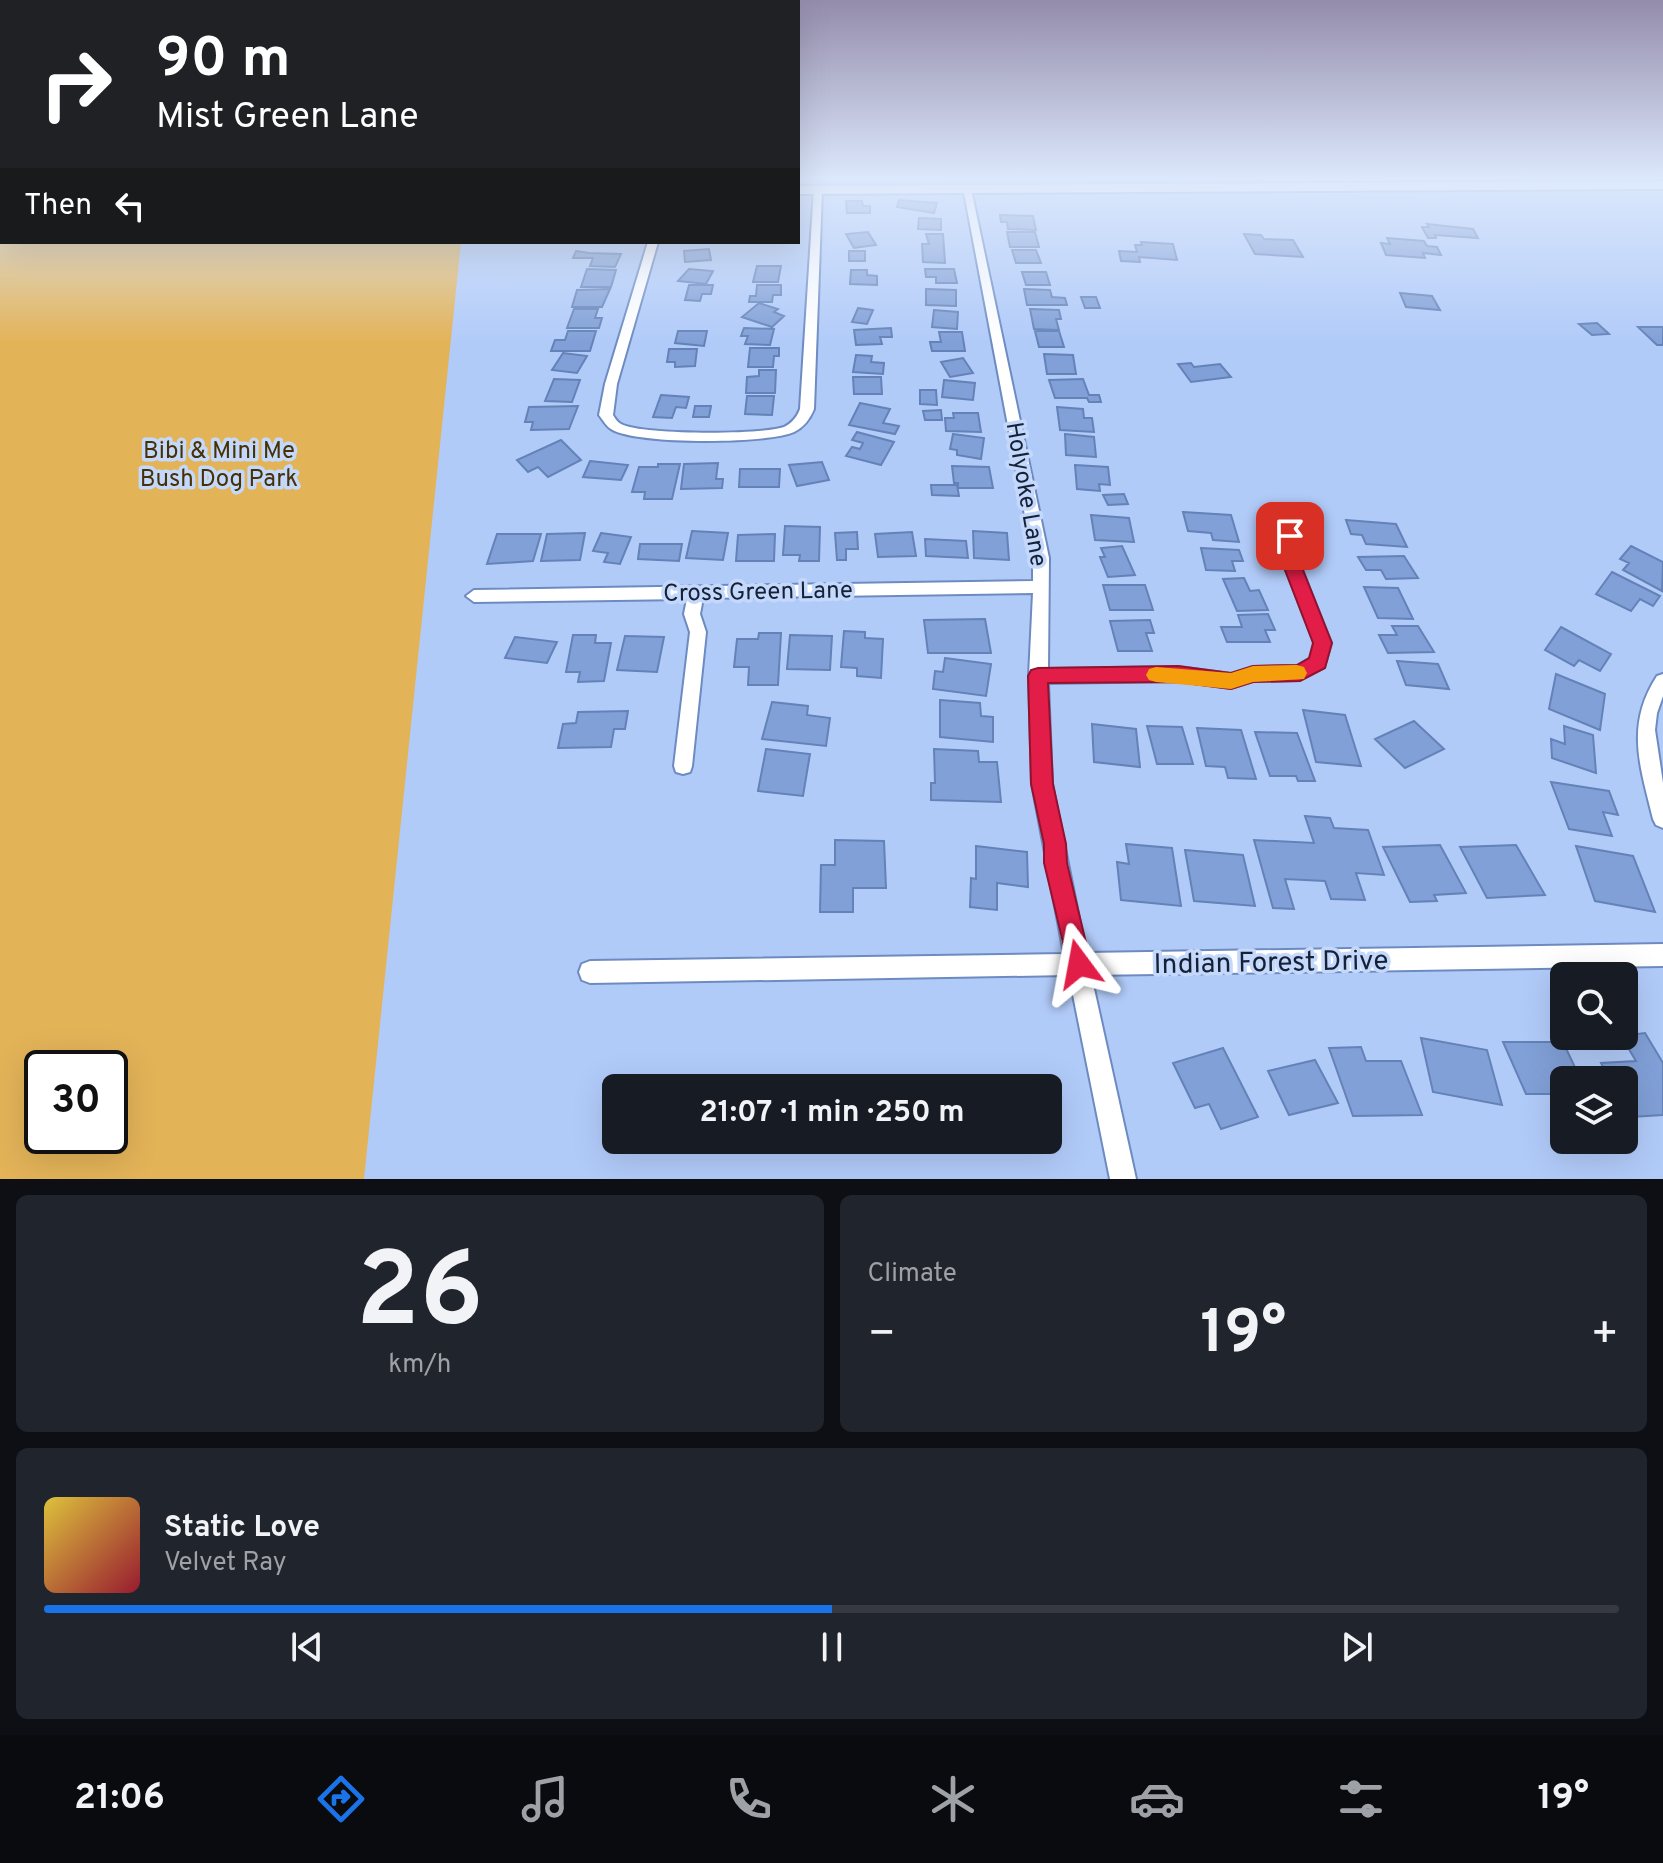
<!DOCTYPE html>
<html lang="en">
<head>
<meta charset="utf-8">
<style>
  body { margin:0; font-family:Overpass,sans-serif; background:#20242c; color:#f1f3f6; height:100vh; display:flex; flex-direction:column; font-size:30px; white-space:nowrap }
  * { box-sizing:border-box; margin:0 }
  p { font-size:26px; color:#9ea1a6 }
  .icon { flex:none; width:44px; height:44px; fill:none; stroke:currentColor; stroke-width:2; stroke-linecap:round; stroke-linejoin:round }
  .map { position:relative; height:1179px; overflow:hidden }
  .sheet { display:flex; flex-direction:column; gap:16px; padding:16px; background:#0d0f14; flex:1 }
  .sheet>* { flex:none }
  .hud { position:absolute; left:0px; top:0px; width:800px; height:244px; box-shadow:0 8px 32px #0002; background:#202124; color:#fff; overflow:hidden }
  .tools { position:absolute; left:1550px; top:962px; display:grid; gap:16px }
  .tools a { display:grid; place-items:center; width:88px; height:88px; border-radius:12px; background:#171b24; box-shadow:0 8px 32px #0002; font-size:40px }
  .speed { position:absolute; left:24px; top:1050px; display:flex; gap:16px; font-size:40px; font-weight:700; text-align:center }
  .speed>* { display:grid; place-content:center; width:104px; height:104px; border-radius:50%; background:#171b24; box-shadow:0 8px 32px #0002; line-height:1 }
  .speed .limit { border:4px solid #111; border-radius:12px; background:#fff; color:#111 }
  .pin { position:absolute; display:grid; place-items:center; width:68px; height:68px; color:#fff; margin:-34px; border-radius:16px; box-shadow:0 4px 12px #0006 }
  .me { position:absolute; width:88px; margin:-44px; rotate:347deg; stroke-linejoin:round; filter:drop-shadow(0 0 6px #0008) }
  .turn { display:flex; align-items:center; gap:28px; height:168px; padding:0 24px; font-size:36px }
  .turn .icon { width:104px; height:104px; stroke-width:2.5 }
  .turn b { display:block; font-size:56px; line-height:68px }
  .then { display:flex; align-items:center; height:76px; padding:0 24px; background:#0003; gap:16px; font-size:30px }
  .big { font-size:60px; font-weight:700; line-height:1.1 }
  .sheet .widget { flex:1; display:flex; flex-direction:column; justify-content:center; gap:12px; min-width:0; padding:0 28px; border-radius:12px; background:#20242c }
  .sheet .dial { align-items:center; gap:0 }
  .dial b { font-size:104px; line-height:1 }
  .song { display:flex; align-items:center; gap:24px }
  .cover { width:96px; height:96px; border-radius:12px; background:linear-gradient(135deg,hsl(50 70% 55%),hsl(350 70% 35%)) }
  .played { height:8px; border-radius:4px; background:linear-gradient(90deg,#1a73e8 50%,#363941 50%) }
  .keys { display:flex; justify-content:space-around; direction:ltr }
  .heat { display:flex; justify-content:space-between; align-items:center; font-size:44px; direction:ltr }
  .sheet .tiles { flex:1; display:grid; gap:16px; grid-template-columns:1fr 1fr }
  .widget:last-child { grid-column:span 2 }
  .trip { position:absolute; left:602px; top:1074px; width:460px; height:80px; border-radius:12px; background:#171b24; box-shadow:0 8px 32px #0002; font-weight:700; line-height:80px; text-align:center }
  .dock { display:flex; height:128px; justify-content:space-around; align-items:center; background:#090b0e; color:#9ea1a6 }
  .dock .icon { width:56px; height:56px }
  .dock .active { color:#1a73e8 }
  .dock b { font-size:36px; color:#f1f3f6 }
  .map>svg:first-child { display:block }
  .green { fill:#e3b358; fill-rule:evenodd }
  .building { fill:#81a0d7; stroke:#6482b7; stroke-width:2 }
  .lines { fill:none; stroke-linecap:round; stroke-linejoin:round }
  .minor-casing { stroke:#6d8bc0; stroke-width:4 }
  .tertiary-casing { stroke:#6d8bc0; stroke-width:4 }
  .minor { fill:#fff; fill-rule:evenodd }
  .tertiary { fill:#fff; fill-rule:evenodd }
  .route { fill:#e11d48; stroke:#92132f; stroke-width:2 }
  .slow { fill:#f59e0b }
  .labels { text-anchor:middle; stroke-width:7; stroke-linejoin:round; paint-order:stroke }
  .park-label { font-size:24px; fill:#463103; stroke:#c4d8fb }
  .street-label { font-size:24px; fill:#152136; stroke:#c4d8fb }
  .near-street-label { font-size:28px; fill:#152136; stroke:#c4d8fb }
</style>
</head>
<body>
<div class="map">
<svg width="1663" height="1179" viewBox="0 0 1663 1179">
  <rect width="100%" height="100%" fill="#b1cbf9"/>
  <path class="green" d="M0 178 2 242H461L364 1179H0ZM110 1068V1136H42V1068Z"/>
  <path class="building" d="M899 200 937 203 934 213 897 207Z
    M846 201H862L863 206H870V213H847Z
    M1000 215 1033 216 1036 230 1008 229 1007 222H1001Z
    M919 218 941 219V230L918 229Z
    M1427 224 1473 229 1478 238 1435 235 1436 238H1428L1422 227H1429Z
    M868 232 876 245 854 248 846 234Z
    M1007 232H1035L1039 247H1010Z
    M926 234H943L945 263 923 262 922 244H929Z
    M1244 234 1261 235 1264 239 1293 240 1303 257 1255 254Z
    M1387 238 1424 241 1427 246 1437 247 1441 255 1423 253 1425 258 1386 255 1381 243 1390 244Z
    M1141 242 1173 244 1177 260 1139 257 1140 262 1121 261 1119 251 1137 252 1135 245H1142Z
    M709 249 711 260 685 262 684 251Z
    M1012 250H1036L1041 263H1016Z
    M576 251 589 253 621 254 615 267 590 266 593 258H573Z
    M849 251H865V261H849Z
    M757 266H781L778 282H753Z
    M587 269 616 270 611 287H581Z
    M689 269 713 271 706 284 678 281Z
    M925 269H954L957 283H936V277H926Z
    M851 270H867V275L877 276V285L850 284Z
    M1022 272H1046L1050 285H1026Z
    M689 285H713L711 294H702L700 301 685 300Z
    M757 285H781V295H773L772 302H749L750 296H756Z
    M610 289 602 307H572L577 290Z
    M926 289 956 290V306L926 305Z
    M1024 289 1050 290 1052 297 1065 298 1067 305H1027Z
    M1400 293 1432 296 1440 310 1406 307Z
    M1081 297H1096L1100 308H1085Z
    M759 303 778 309 774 312 784 316 772 327 742 317Z
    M858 308 873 310 867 324 852 322Z
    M574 309H598L595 318H602L599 328H567Z
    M1030 309 1059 310 1061 319H1056L1059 330 1034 329Z
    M934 310 958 312 957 329 932 327Z
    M1597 323 1609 334 1592 335 1579 324Z
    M1638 327H1663V345H1657Z
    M744 328 774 329 770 345 745 344 748 336H741Z
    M891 328 892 337H880L882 344 856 345 854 330Z
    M568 331H596L590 351H551L555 340H565Z
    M678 331H707L704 346 675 343Z
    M1035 331H1059L1064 347H1039Z
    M939 332H962L965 351H932L930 342H941Z
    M750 348H779V356H774L773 367H748Z
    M669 349H697L695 366 675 367V362H667Z
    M563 353 587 356 577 373 552 370Z
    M1044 354 1073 355 1076 374H1047Z
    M856 355 872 356 871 362 884 363 883 374 853 372Z
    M963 358 973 373 950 377 941 362Z
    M1191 363 1194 367 1220 364 1231 377 1191 382 1178 364Z
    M759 370H776L775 393H746L747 377 759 376Z
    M853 377H881L882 394H854Z
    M554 379 580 380 572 402 545 401Z
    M1083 379 1089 395H1099L1101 402H1089L1087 398H1055L1049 380Z
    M944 380 975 383 973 400 942 397Z
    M920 390H936L937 405 920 404Z
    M661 395 689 397 686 408 676 407 672 418 653 417Z
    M747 396H774L772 415 745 414Z
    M860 403 890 409 883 423 899 426 895 434 849 425Z
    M578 406 569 429 531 430 533 422H525L529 407Z
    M695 406H711L709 417H693Z
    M1057 407 1083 409 1084 418H1092L1094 432 1060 430Z
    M941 410 942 420H925L923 411Z
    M953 413H978L981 432 946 431 945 418H954Z
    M857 432 894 442 881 465 846 456 852 447 860 449 863 443 852 440Z
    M953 434 984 438 981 459 957 455V450L950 449Z
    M1065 434 1094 437 1096 457 1066 455Z
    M561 440 581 460 548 477 538 467 528 472 517 460Z
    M590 461 628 465 621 480 583 477Z
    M822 462 829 480 797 486 789 465Z
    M718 463 716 479H723L722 488 681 489 684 464Z
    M658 464H680L672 499H644L645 492H632L639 467H658Z
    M1075 465 1108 467 1110 485 1099 484 1100 491 1077 489Z
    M952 466 989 467 993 488H958V483H954Z
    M740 469H780L779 487H739Z
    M931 485H957L959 496 932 495Z
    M1124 494 1128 504 1108 505 1103 495Z
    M1183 512 1231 515 1239 542 1213 540 1211 533 1188 531Z
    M1091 515 1129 518 1134 542 1095 540Z
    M1346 520 1396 524 1407 547 1366 544 1362 535 1351 534Z
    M785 526 820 527 819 561H799L800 555H783Z
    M692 531 728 533 723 560 686 558Z
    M973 531 1007 533 1009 560 974 558Z
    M857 532 858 549H846V560H837L835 533Z
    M912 532 916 556 878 557 875 534Z
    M585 533 580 560 541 561 547 534Z
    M601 533 631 537 620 564 604 562 608 553 593 551Z
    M497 534H541L533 561 487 564Z
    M775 534 774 561H736L738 535Z
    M925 539 966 541 968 558 926 556Z
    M640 544H682L679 561 638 559Z
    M1122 546 1135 575 1108 577 1100 557H1105L1101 548Z
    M1631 546 1663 562 1662 591 1623 570 1629 563 1620 559Z
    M1201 548 1239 550 1243 561H1232L1235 571 1206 570Z
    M1404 556 1418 578 1386 579 1381 570H1366L1358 557Z
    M1612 572 1660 596 1653 606 1640 599 1631 611 1596 594Z
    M1244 578 1250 591 1259 590 1268 610 1237 611 1223 579Z
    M1103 585H1145L1153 610H1110Z
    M1364 587 1398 588 1413 619 1378 618Z
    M1268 614 1275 630H1265L1270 642H1227L1221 627H1242L1238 615Z
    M985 619 991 653H928L924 620Z
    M1150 620 1154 633H1146L1152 651H1118L1110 621Z
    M1392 626H1418L1434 652 1388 653 1379 635H1397Z
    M1561 627 1611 654 1600 671 1579 660 1574 666 1545 650Z
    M844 631 865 632V638L883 639 881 678 857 676V668L841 667Z
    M759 633H781L778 685H748L749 667H734L737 639H758Z
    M573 635H596L595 643H611L604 681 578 682 580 672H566Z
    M790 635 832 636 830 670 787 669Z
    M625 636 664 637 657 672 617 670Z
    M515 637 557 642 547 663 505 658Z
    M945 658 991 664 986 696 933 689 935 671 943 672Z
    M1397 661 1438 664 1449 689 1406 685Z
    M1556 674 1605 694 1600 730 1549 709Z
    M940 700 980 703 981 716 993 717V742L940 737Z
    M772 702 808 706 807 715 830 718 826 746 762 739Z
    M1303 710 1345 715 1361 766 1316 762Z
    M628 711 625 729H614L611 747 558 748 563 724 576 723 578 712Z
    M1414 721 1444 749 1405 768 1375 739Z
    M1092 724 1136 729 1140 767 1094 762Z
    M1147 726 1182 727 1193 764H1157Z
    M1564 726 1593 735 1596 773 1552 758 1551 739 1565 744Z
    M1197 728 1241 730 1256 779 1228 778 1225 767 1206 766Z
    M1255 732 1297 733 1315 781H1298L1296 776H1270Z
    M766 749 810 754 803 796 758 791Z
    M934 749 978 751 979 762H997L1001 802 931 800V783H935Z
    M1551 782 1609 791 1618 815 1603 812 1612 836 1569 829Z
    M1305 816 1330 818 1334 828 1368 830 1384 875 1356 873 1365 900 1331 899 1325 881 1285 879 1294 909 1273 908 1254 840 1314 843Z
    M835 840 884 841 886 888H853V912H820L821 865H835Z
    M1126 844 1172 848 1181 906 1121 900 1117 862 1129 864Z
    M1440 845 1466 893 1434 895 1437 901 1410 902 1383 847Z
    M1516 845 1545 895 1487 898 1460 847Z
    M976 846 1027 852 1028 887 997 883V910L970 907 971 878 976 879Z
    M1576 846 1633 856 1655 912 1595 901Z
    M1185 850 1243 855 1255 906 1194 901Z
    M1645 1033 1663 1063V1115L1631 1117 1624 1105V1080H1610L1601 1063 1636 1061 1621 1036Z
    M1421 1038 1487 1050 1502 1105 1433 1092Z
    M1503 1042H1563L1581 1080H1564V1094H1526Z
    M1361 1047 1366 1061H1401L1422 1115 1353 1116 1329 1048Z
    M1223 1048 1258 1117 1221 1129 1209 1104 1195 1108 1173 1063Z
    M1315 1060 1338 1103 1289 1115 1268 1071Z"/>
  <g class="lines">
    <defs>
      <path id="minor" d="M963 187 971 189 1049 558 1048 669 1178 667 1231 674 1253 667 1297 666 1311 658 1315 643 1286 570 1282 536 1290 531 1298 536 1302 570 1331 643 1324 667 1300 680 1253 681 1231 688 1178 681 1048 683 1052 784 1086 953 1663 944V966L1091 975 1136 1179H1110L1069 975 590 983 582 980 579 972 582 964 590 961 1064 954 1032 784 1029 676 1033 593 703 598 700 614 706 632 692 766 690 772 683 774 676 772 674 766 690 632 684 614 687 599 474 602 466 596 474 590 1033 581V558Z
        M814 188 822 190 814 409C810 419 804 427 794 432 768 444 635 445 611 429 606 426 603 420 599 415L605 384 648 242H658L617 384 613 415C615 418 617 422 621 424 640 435 762 435 784 427 792 423 797 417 800 409Z
        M1663 674V696L1657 713 1655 730 1663 783V828L1656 825 1653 819C1640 766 1625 725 1657 676Z"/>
      <path id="tertiary" d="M1663 181V189L798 194V186Z"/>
    </defs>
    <use href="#minor" class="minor-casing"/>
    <use href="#tertiary" class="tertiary-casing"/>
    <use href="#minor" class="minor"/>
    <use href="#tertiary" class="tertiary"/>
  </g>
  <linearGradient id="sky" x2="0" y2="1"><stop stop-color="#948cac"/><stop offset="0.52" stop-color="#dce8fc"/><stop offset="1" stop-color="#dce8fc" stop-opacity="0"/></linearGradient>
  <rect width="1663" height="343" fill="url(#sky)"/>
  <path class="route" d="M1290 530 1299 536 1303 570 1332 643 1325 668 1300 681 1253 682 1231 689 1178 682 1048 683 1053 784 1066 844 1067 863 1091 964 1087 972 1079 976 1070 972 1044 863V844L1031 784 1028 676 1031 670 1038 668 1178 666 1231 673 1253 666 1297 665 1309 658 1313 643 1285 570 1282 536Z"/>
  <path class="slow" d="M1297 665 1304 667 1307 673 1304 679 1253 682 1231 689 1156 682 1149 680 1146 675 1149 669 1156 667 1231 673 1253 666Z"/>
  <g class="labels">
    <g class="park-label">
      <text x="219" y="458">Bibi &amp; Mini Me<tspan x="219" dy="28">Bush Dog Park</tspan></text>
    </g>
    <g class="street-label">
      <text transform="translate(1027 494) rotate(80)" y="8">Holyoke Lane</text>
      <text transform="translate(758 591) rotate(-1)" y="8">Cross Green Lane</text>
    </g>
    <g class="near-street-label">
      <text transform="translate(1271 961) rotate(-1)" y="10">Indian Forest Drive</text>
    </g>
  </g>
</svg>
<div class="tools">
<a><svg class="icon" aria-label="search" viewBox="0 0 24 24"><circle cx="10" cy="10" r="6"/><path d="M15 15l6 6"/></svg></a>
<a><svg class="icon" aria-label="layers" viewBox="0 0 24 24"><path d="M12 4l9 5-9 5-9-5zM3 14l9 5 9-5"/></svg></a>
</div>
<div class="speed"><div class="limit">30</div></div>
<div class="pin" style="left:1290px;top:536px;background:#d93025"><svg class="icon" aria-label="arrive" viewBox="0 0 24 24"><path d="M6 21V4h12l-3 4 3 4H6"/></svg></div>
<svg class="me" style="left:1079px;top:964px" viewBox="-20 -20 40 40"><path d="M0-17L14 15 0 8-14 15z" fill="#e11d48" stroke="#fff" stroke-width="4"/></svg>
<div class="trip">21:07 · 1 min · 250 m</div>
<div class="hud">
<div class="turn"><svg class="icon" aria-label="right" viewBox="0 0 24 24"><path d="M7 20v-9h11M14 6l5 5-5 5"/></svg><div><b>90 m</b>Mist Green Lane</div></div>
<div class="then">Then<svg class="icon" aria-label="left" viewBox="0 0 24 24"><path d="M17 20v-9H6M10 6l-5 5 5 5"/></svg></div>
</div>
</div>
<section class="sheet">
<div class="tiles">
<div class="widget dial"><b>26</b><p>km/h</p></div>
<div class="widget"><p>Climate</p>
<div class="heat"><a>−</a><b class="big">19°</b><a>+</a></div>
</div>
<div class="widget">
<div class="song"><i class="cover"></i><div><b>Static Love</b><p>Velvet Ray</p></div></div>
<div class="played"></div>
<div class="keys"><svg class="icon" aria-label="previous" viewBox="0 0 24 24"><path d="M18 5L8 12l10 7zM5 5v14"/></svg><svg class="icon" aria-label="pause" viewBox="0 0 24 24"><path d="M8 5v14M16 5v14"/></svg><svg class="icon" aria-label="next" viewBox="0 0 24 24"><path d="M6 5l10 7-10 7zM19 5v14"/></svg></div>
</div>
</div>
</section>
<nav class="dock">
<b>21:06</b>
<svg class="icon active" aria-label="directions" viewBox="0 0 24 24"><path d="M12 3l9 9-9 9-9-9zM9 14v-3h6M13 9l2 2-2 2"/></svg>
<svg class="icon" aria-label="music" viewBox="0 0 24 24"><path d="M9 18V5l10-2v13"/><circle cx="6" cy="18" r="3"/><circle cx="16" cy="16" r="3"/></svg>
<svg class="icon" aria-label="phone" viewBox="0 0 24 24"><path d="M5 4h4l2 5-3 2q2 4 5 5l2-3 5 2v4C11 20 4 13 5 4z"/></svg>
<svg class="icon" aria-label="climate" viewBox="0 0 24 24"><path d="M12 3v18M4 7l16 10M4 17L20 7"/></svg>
<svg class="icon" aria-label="car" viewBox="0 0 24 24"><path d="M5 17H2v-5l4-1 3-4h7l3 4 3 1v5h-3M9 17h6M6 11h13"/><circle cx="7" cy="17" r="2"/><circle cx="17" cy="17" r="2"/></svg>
<svg class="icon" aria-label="filters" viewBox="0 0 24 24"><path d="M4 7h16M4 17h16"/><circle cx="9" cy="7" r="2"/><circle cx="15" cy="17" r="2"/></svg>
<b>19°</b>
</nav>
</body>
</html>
